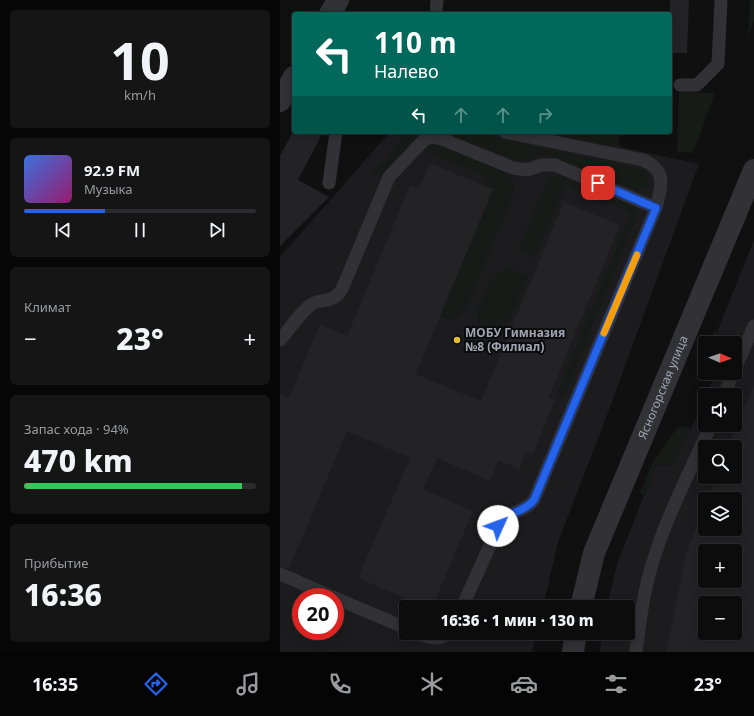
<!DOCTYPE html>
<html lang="ru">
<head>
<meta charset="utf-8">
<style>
  body { margin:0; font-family:"Noto Sans",sans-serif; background:#151516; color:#f1f3f6; height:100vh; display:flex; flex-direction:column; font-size:15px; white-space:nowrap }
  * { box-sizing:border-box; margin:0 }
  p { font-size:13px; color:#9a9b9d }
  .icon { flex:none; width:22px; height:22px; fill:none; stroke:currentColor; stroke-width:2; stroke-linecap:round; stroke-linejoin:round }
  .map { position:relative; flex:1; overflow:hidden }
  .sheet { display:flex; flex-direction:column; gap:10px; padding:10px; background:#070707; width:280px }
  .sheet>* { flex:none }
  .hud { position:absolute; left:12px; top:12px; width:380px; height:122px; border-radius:4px; box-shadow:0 2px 10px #0003,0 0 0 1px #2c2c2e; background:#00695c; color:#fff; overflow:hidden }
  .needle { width:26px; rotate:92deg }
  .controls { position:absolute; left:418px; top:336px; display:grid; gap:8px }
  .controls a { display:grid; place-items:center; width:44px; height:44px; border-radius:4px; background:#0c0c0d; box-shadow:0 2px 10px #0003,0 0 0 1px #2c2c2e; font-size:20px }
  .speed { position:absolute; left:12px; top:588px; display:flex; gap:8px; font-size:20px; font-weight:700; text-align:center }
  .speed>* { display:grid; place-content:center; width:52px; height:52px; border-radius:50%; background:#0c0c0d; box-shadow:0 2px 10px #0003,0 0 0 1px #2c2c2e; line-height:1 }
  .speed .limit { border:6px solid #d22; background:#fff; color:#111 }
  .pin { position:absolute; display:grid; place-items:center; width:34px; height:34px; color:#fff; margin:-17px; border-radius:8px; box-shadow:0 2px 6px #0006 }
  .me { position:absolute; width:44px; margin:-22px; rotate:47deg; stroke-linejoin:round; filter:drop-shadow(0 0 3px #0008) }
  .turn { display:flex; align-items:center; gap:14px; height:84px; padding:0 16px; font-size:18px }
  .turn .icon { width:52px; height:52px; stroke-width:2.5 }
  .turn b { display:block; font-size:28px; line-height:34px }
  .lanes { display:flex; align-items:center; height:38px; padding:0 16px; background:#0003; justify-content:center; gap:20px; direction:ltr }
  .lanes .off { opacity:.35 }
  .big { font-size:30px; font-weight:800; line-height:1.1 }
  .sheet .card { flex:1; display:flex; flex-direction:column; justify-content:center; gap:6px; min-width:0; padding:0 14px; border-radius:6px; background:#151516 }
  .sheet .dial { align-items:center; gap:0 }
  .dial b { font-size:52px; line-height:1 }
  .song { display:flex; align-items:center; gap:12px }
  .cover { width:48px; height:48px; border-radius:6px; background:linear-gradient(135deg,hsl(220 70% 55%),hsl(320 70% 35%)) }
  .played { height:4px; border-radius:2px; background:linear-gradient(90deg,#2563eb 35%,#2c2c2e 35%) }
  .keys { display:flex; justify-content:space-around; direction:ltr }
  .heat { display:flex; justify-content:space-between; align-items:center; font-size:22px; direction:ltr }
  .charge { height:6px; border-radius:3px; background:linear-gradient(90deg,#34c759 94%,#2c2c2e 0) }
  .trip { position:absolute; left:119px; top:600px; width:236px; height:40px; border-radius:4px; background:#0c0c0d; box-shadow:0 2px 10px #0003,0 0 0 1px #2c2c2e; font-weight:800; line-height:40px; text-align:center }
  .dock { display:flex; height:64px; justify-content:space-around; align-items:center; background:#050505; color:#9a9b9d }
  .dock .icon { width:28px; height:28px }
  .dock .active { color:#2563eb }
  .dock b { font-size:18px; color:#f1f3f6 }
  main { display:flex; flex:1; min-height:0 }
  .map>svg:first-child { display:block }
  .built { fill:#1c1c1e; fill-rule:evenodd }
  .green { fill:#171b18 }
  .building { fill:#232325; fill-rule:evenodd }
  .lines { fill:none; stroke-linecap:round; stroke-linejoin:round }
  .service { stroke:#313136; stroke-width:13 }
  .tertiary { stroke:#313136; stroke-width:22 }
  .route-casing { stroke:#184099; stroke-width:10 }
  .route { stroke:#2563eb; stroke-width:7 }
  .slow { stroke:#f59e0b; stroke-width:7 }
  .poi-dot { fill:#e4bd35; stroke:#0b0b0c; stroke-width:1.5 }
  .labels { text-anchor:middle; stroke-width:4; stroke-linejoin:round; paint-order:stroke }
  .poi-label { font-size:12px; font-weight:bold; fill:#a2a5b1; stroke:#0b0b0c; text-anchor:start }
  .street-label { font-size:12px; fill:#a2a5b1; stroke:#0b0b0c }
</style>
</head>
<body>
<main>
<section class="sheet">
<div class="card dial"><b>10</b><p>km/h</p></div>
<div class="card">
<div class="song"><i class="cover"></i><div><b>92.9 FM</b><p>Музыка</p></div></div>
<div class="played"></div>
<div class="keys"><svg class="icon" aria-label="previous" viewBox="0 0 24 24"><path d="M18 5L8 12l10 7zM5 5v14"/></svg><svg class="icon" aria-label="pause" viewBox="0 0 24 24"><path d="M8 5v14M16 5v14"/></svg><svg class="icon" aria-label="next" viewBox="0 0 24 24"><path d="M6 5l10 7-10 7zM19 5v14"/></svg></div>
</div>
<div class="card"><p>Климат</p>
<div class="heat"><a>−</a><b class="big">23°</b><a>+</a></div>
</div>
<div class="card"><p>Запас хода · 94%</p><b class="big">470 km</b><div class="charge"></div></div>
<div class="card"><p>Прибытие</p><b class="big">16:36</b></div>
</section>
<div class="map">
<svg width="474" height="652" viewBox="0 0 474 652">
  <rect width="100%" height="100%" fill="#101011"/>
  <path class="built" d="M110 132H271L419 164 324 423 278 542 263 607H126V633H257L252 652H0V257ZM21 597H55V631H21Z
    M474 240V652H320L322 633H348V607H327L337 564 376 465 394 464 425 398V425H455V395H426L436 373H455V343H450L452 338 437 332ZM425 447H455V477H425ZM425 499H455V529H425ZM425 551H455V581H425ZM425 603H455V633H425Z"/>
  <path class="green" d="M470 0H474V20L468 38Z
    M399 92 435 93 413 153 397 152Z
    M128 132H142L99 178 93 173Z
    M162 132H190L360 169C369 174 371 179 366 188L355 190 266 154 245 161H237Z
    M265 132H340L339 148Z
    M152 145H159L227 173C234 179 235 184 234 193L187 308C175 325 168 319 151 312L207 177 142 150Z
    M278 174 287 175 352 203 356 207 357 214 284 398 277 395 351 212 286 185 255 258 238 251 266 182 270 176Z
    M228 268 249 276 229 321 216 334C190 332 197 311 204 294 207 289 209 282 213 278 218 274 224 273 228 268Z
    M434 331 453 338 450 343H432Z
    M402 426 411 428 394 464 376 465 364 495 360 493 372 463 397 428Z"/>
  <path class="building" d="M390 0H409L407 53H390Z
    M13 132H43L18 180 49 197 0 246V156Z
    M150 163 213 189 136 374 201 401 284 202 340 225 269 397 275 400 253 454 246 452 239 469 219 460 210 481 157 458 143 489 193 511 152 607H146L78 578 130 458 67 431 9 569 0 566V394L9 398 40 324 67 336 130 185 139 189Z
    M474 385V652H386L406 554 425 505V529H455V499H427L436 477H455V447H447ZM425 551H455V581H425ZM425 603H455V633H425Z"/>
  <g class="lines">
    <path class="service" d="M156 14 157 0
      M400 85H417L438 64 441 0
      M225 132 363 160C388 171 381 186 376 208
      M49 183 56 132
      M0 340C10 329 20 312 32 304 44 297 52 305 62 289L109 177 144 140 152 137 162 139 233 168 247 170 262 165H275L376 208 254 500C245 511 233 511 222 519L182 607
      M455 369 474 326
      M444 395 453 373
      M0 574 53 597
      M55 598 126 628
      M137 633C149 638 159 641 170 633
      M356 652C360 623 363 593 372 565 386 517 410 471 431 425"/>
    <g class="tertiary">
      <path d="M50 14 58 0"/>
      <path d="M0 101 14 77"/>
      <path id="s1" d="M301 607 314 553 474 170"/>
      <path d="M293 652 296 633"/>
    </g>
  </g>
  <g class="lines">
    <defs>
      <path id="route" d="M218 526C228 510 243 514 254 500L376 208 318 183"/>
    </defs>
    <use href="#route" class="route-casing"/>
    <use href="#route" class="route"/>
    <path class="slow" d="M324 333 357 255"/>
  </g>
  <circle class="poi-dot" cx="177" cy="340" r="4"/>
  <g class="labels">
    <g class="poi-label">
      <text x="185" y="337">МОБУ Гимназия<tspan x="185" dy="14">№8 (Филиал)</tspan></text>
    </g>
    <g class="street-label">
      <text dy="4" stroke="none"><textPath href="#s1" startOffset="235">Ясногорская улица</textPath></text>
    </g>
  </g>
</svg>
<div class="controls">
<a><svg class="needle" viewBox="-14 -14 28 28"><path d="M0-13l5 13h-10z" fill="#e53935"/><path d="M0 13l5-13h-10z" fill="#9a9b9d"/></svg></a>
<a><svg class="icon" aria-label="sound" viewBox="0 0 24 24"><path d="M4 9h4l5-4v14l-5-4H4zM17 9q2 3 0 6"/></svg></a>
<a><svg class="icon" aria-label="search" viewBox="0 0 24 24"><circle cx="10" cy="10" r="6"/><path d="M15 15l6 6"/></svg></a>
<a><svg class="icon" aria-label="layers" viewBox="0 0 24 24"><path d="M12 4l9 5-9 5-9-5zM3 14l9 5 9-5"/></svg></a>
<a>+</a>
<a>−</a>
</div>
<div class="speed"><div class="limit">20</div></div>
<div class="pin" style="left:318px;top:183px;background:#d93025"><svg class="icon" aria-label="arrive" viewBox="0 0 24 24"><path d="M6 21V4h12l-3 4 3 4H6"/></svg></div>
<svg class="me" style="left:218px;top:526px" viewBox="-20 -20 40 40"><circle r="19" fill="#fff"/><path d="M0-13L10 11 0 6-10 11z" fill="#2563eb"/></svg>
<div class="trip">16:36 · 1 мин · 130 m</div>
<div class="hud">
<div class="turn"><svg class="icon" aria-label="left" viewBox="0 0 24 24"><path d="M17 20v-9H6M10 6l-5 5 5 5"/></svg><div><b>110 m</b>Налево</div></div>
<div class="lanes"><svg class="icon" aria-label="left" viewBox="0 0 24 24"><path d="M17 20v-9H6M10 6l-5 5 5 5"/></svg><svg class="icon off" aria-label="ahead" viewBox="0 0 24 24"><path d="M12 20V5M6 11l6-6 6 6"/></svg><svg class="icon off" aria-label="ahead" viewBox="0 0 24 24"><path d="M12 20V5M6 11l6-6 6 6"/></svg><svg class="icon off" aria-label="right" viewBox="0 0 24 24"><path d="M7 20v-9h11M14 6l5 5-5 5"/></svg></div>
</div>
</div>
</main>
<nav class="dock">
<b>16:35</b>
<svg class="icon active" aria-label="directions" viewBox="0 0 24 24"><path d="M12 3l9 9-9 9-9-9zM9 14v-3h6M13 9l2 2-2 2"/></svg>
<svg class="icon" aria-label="music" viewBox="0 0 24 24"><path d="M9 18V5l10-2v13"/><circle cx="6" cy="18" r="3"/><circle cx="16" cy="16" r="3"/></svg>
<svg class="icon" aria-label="phone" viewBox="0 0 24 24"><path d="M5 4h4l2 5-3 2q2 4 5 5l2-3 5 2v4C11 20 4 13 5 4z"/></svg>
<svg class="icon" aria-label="climate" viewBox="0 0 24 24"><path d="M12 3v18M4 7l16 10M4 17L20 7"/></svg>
<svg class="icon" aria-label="car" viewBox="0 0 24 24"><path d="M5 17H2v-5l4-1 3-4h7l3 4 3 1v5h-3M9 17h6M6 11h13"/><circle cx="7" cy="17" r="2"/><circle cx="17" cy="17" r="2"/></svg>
<svg class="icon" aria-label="filters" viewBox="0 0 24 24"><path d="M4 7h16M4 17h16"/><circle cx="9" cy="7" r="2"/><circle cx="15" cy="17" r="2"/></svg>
<b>23°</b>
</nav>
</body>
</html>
